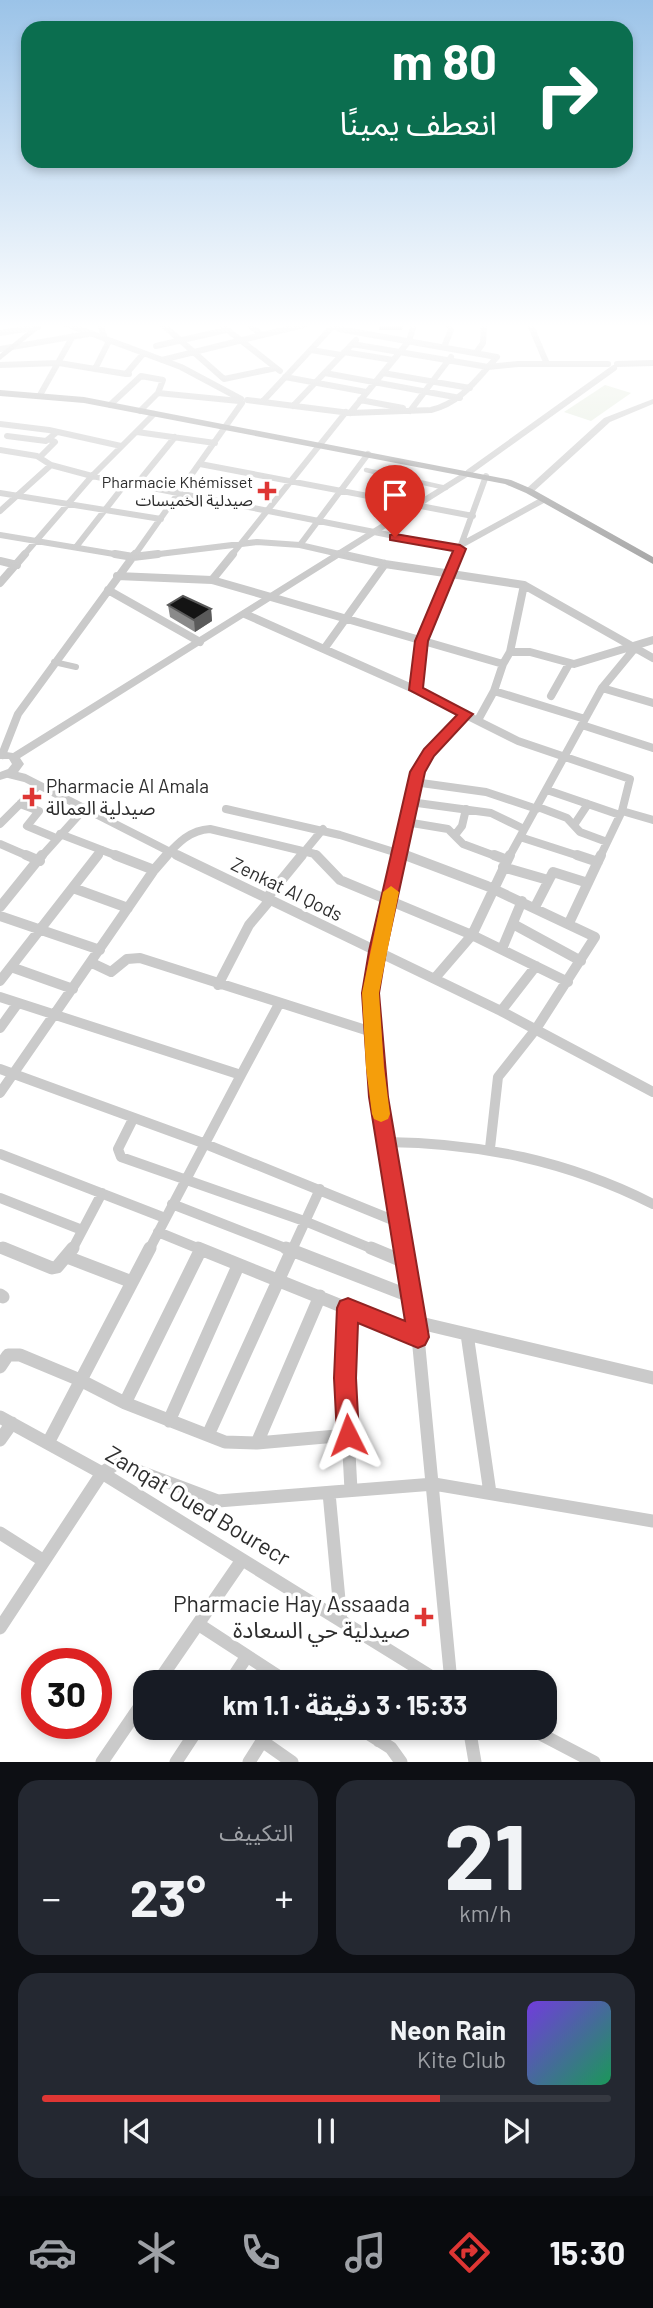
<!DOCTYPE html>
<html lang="ar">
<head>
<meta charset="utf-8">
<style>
  body { margin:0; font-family:Barlow,"Noto Sans Arabic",sans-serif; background:#242831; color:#f1f3f6; direction:rtl; height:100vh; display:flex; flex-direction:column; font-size:26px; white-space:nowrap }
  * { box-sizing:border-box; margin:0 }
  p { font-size:23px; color:#9ea1a6 }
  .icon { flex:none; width:38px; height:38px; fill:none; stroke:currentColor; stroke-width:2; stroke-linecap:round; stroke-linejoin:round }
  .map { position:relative; height:1762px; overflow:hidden; direction:ltr }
  .side { display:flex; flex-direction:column; gap:18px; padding:18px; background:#0d0f14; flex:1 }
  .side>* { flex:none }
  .top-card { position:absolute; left:21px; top:21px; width:612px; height:147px; border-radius:21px; box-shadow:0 4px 10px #0003; direction:rtl; background:#0b6e4f; color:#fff; overflow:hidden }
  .speed { position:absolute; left:21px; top:1648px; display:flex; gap:14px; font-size:35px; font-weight:700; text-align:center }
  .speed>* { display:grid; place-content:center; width:91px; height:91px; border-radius:50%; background:#171b24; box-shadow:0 4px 10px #0003; line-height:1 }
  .speed .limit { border:10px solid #d22; background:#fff; color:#111 }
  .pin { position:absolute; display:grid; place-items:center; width:60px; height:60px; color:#fff; margin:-72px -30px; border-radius:50% 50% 50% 0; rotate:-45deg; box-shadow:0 0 7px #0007 }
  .pin .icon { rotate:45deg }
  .me { position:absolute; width:77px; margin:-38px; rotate:357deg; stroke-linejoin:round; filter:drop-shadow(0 0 5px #0008) }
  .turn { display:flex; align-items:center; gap:24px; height:147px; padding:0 21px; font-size:32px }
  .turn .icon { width:91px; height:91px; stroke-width:2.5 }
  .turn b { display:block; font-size:49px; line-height:60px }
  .big { font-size:52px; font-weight:700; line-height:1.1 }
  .side .tile { flex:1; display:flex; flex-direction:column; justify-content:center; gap:10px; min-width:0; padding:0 24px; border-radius:21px; background:#242831 }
  .side .dial { align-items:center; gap:0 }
  .dial b { font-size:91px; line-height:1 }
  .song { display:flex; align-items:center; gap:21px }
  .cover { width:84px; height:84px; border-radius:10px; background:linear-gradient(135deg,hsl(260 70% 55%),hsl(150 70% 35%)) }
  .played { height:7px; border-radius:4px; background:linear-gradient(90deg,#de3634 70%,#363941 70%) }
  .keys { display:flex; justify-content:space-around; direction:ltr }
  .heat { display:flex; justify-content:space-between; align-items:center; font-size:38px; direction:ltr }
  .side .tiles { flex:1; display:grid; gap:18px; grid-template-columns:1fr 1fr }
  .tile:last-child { grid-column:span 2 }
  .trip { position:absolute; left:133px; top:1670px; width:424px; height:70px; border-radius:21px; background:#171b24; box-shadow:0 4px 10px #0003; font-weight:700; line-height:70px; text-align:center; direction:rtl }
  .dock { display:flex; height:112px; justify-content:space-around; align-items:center; background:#090b0e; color:#9ea1a6 }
  .dock .icon { width:49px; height:49px }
  .dock .on { color:#de3634 }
  .dock b { font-size:32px; color:#f1f3f6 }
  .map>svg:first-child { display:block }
  .green { fill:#e2eadb }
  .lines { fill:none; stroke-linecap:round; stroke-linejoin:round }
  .pedestrian-far1 { stroke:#cacaca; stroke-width:4.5 }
  .pedestrian { stroke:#cacaca; stroke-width:6 }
  .minor-far3 { stroke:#cacaca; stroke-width:6 }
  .minor-far2 { stroke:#cacaca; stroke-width:8 }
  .minor-far1 { stroke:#cacaca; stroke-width:10 }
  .minor { stroke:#cacaca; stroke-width:13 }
  .tertiary { fill:#cacaca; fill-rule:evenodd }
  .secondary { fill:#b7b7b7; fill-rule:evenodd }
  .primary { fill:#a5a5a5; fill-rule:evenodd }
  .wall { fill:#8a8a8a }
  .shaded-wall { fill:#5a5a5a }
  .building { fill:#141414; stroke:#5a5a5a; stroke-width:2 }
  .route { fill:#de3634; stroke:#902322; stroke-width:2 }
  .slow { fill:#f59e0b }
  .poi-dot { fill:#de3634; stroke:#fff; stroke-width:2.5 }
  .labels { text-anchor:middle; stroke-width:7; stroke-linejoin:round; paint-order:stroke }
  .far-poi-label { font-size:16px; fill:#2d2d2d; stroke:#fff; text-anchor:end }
  .poi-label { font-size:19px; fill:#2d2d2d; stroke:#fff; text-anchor:start }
  .street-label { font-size:19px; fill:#2d2d2d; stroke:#fff }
  .near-street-label { font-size:23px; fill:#2d2d2d; stroke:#fff }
  .near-poi-label { font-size:23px; fill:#2d2d2d; stroke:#fff; text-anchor:end }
</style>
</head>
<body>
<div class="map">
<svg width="653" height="1762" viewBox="0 0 653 1762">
  <rect width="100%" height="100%" fill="#fff"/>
  <path class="green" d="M605 385 631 393 591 421 564 412Z"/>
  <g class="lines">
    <path class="pedestrian-far1" d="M366 470 446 488"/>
    <path class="pedestrian" d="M54 662 76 667"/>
    <path class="minor-far3" d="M66 324 181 367 241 399
      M100 324 105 339
      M162 324 224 379 276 368
      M220 324 280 371
      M248 324 262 335
      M530 324 547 364
      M0 333 38 327
      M352 344 488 367 518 364H608
      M156 346 226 330
      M444 347 451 330 449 324
      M0 349 88 334
      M311 350 341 355
      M344 352 393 360
      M476 353 483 343 484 324
      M162 360 307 324
      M617 364 653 363
      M0 365 59 363 126 374
      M95 369 109 341
      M325 373 460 398
      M383 373 470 388
      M129 374H126L143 354
      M285 377 366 392
      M40 395 73 336
      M247 400 350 413 431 410C461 403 477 379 497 357L339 329 331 324
      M360 400 403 408
      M263 401 333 326
      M110 405 141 376 163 380 158 393
      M293 406 356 340
      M140 411 158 393 239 401
      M410 411 451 357
      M350 413 409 341 414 324
      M0 424 49 430 121 446
      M137 432 215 443
      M7 436 46 441 57 432
      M0 450 37 456 51 465 92 476 460 549
      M40 457 55 442 51 440
      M200 464 473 516
      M469 472 614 368
      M136 485 175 437
      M0 493 161 519
      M0 511 51 465
      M0 535 126 556
      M300 545 368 454
      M461 545 543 500
      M76 547 126 483
      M23 556 92 476 154 414
      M134 556 242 403
      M143 556 257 542 300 545 348 556
      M231 556 346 412
      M457 556 486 476"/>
    <path class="minor-far2" d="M115 554 133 557 158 554
      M340 554 385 564 524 585 653 658
      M0 561 17 565
      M117 576 212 580 503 664 510 652H530L574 664 653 640
      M212 580 233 554
      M0 583 25 554
      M108 590 200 642
      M245 614 416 690 518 741 630 779 622 811 600 857
      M324 649 385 564
      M510 652 524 585
      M602 688 653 703
      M416 690 421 641 458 554
      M494 691 585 719
      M551 696 569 664
      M478 720 494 691 503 664
      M582 725 653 748
      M2 755 18 714 135 554
      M9 774 25 778 180 857
      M414 782 486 792 537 809
      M547 790 620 815
      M410 802 491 813 524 829
      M20 804 39 811 27 826 56 838
      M538 807 567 818 580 832 607 842
      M226 809 340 835 410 857
      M622 811 653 820
      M406 822 448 829 463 844 498 857
      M0 824 38 786
      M574 825 588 804
      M60 834 120 857
      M455 835 462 826 466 809
      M520 837 582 857
      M0 844 30 857
      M41 857 85 808
      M97 857 102 850
      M165 857C178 843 190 830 210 829L315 854 318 857
      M300 857 323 829
      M398 857 417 772 429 753 466 714
      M509 857 602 688 635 648"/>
    <path class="minor-far1" d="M26 855 40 861
      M115 855 154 870
      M177 855 501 1011 653 1092
      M316 855 340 880 472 935 568 982
      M399 855 377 952 371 993 378 1097 403 1250
      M405 855 487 886 595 937 536 1029 498 1077 490 1148
      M494 855 507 860
      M577 855 598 862
      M503 867 548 880
      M73 888 128 908
      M266 899 302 855
      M0 907 42 855
      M535 907 553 872 588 883
      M0 916 100 950
      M569 923 601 855
      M513 924 581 961
      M502 949 522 901
      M92 963 111 972 127 959 140 958 372 1032
      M11 967 73 989
      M435 978 472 935 510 855
      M0 981 98 855
      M218 985 249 925 270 900
      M0 997 241 1075 149 1250
      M501 1011 536 966
      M0 1028 18 1003
      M0 1069 203 1143 400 1223
      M241 1075 279 1004
      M0 1093 154 870 167 855
      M133 1119 118 1149 121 1157 307 1222 375 1250
      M386 1142C481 1143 568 1161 653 1204
      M0 1154 165 1218
      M0 1198 82 1230
      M172 1204 290 1250
      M158 1232 202 1250
      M0 1247 7 1250
      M72 1250 102 1193
      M292 1250 320 1189"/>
    <path class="minor" d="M3 1248 52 1268 57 1267 73 1248
      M198 1248 418 1337
      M286 1248 412 1297
      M371 1248 407 1263
      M403 1248 418 1337 451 1682
      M67 1257 132 1282
      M0 1295 3 1297
      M348 1308 345 1378 351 1490
      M416 1322 653 1378
      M467 1334 490 1493
      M0 1367 8 1355H20L80 1380 125 1403 225 1442 257 1443 348 1435
      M125 1403 200 1251
      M0 1417 102 1473 440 1682
      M169 1421 238 1266
      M208 1435 293 1248
      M0 1440 12 1423
      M48 1443 150 1248
      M257 1443 320 1296
      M329 1493 341 1621
      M0 1533 44 1561
      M198 1624 287 1682
      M0 1628 102 1473 117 1463 218 1501 434 1484 653 1521
      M158 1682 242 1560
      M230 1682 247 1656
      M358 1727 391 1748 401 1762
      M469 1727 475 1762
      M527 1727 594 1762
      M262 1741 292 1762
      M379 1741 384 1727
      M102 1762 145 1699
      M176 1762 199 1727
      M249 1762 271 1727"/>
    <path class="tertiary" d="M653 399V404L610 422 532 493H526V489L604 418Z
      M469 469 473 472 472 474 20 758 24 764 16 775 0 780V772L8 769 12 764 9 759H0V751L13 753Z"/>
    <path class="secondary" d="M37 324H45L0 360V354Z"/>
    <path class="primary" d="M0 390 84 397 511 480 532 489 653 557V564L526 493 505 484 84 403 0 396Z"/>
  </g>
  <path class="wall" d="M379 324H403L402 330H379Z
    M168 605 211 609 212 621 195 632 170 617Z"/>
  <path class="shaded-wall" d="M211 609 212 621 195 632 194 620Z"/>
  <path class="building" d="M183 596 211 609 194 620 168 605Z"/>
  <linearGradient id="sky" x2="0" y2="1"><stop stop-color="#9bc3e8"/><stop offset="0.57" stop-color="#fff"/><stop offset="1" stop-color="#fff" stop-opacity="0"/></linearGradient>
  <rect width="653" height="571" fill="url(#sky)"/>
  <path class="route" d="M395 534 460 545 466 549 428 641 423 688 473 714 434 756 425 772 386 951 379 993 388 1097 429 1337 425 1345 418 1348 358 1323 356 1378 359 1435 356 1443 348 1447 340 1443 337 1435 334 1378 337 1308 340 1301 348 1298 405 1321 369 1097 362 993 369 951 410 772 424 749 457 715 409 690 415 641 453 551 390 540V535Z"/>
  <path class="slow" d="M391 886 399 892 379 993 384 1068 390 1114 388 1119 381 1122 374 1119 372 1114 366 1068 362 993 383 892Z"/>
  <g class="poi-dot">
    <path d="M263.5 480.5h7v7h7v7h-7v7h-7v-7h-7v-7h7z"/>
    <path d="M28.5 786.5h7v7h7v7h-7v7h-7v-7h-7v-7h7z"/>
    <path d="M420.5 1606.5h7v7h7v7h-7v7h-7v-7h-7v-7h7z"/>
  </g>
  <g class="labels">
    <g class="far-poi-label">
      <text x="253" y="488">Pharmacie Khémisset<tspan x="253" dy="18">صيدلية الخميسات</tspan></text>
    </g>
    <g class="poi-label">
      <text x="46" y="793">Pharmacie Al Amala<tspan x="46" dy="22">صيدلية العمالة</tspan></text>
    </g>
    <g class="street-label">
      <text transform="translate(287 889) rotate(26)" y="7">Zenkat Al Qods</text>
    </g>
    <g class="near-street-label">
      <text transform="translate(198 1506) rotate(31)" y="8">Zanqat Oued Bourecr</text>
    </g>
    <g class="near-poi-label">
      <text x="410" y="1612">Pharmacie Hay Assaada<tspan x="410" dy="26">صيدلية حي السعادة</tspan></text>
    </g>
  </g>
</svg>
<div class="speed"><div class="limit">30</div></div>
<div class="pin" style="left:395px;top:537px;background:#d93025"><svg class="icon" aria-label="arrive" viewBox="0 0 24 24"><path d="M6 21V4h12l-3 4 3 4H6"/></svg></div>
<svg class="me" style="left:348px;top:1435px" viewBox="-20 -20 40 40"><path d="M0-17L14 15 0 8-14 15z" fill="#de3634" stroke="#fff" stroke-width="4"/></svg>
<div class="trip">15:33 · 3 دقيقة · 1.1 km</div>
<div class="top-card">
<div class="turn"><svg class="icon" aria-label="right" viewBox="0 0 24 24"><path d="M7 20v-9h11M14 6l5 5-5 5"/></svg><div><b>80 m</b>انعطف يمينًا</div></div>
</div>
</div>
<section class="side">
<div class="tiles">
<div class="tile dial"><b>21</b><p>km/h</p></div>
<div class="tile"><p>التكييف</p>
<div class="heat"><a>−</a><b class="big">23°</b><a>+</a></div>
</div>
<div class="tile">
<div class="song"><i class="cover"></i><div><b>Neon Rain</b><p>Kite Club</p></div></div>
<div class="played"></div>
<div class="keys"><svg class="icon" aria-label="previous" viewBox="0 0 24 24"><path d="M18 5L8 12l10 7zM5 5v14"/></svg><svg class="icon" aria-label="pause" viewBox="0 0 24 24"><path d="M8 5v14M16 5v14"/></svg><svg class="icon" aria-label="next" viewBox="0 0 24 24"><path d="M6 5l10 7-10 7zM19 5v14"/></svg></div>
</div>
</div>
</section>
<nav class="dock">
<b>15:30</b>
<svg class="icon on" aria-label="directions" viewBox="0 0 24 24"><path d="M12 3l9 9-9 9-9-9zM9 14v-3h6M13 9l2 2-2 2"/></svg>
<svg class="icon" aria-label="music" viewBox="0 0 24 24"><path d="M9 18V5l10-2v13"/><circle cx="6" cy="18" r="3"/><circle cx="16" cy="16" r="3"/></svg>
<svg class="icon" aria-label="phone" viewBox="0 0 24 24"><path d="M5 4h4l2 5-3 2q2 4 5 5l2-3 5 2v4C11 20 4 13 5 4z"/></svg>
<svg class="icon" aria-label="climate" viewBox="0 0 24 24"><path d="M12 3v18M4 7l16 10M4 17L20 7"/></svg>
<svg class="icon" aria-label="car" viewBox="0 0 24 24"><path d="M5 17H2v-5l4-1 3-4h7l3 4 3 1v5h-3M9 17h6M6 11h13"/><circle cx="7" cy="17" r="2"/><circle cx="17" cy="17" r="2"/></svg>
</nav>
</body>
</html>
